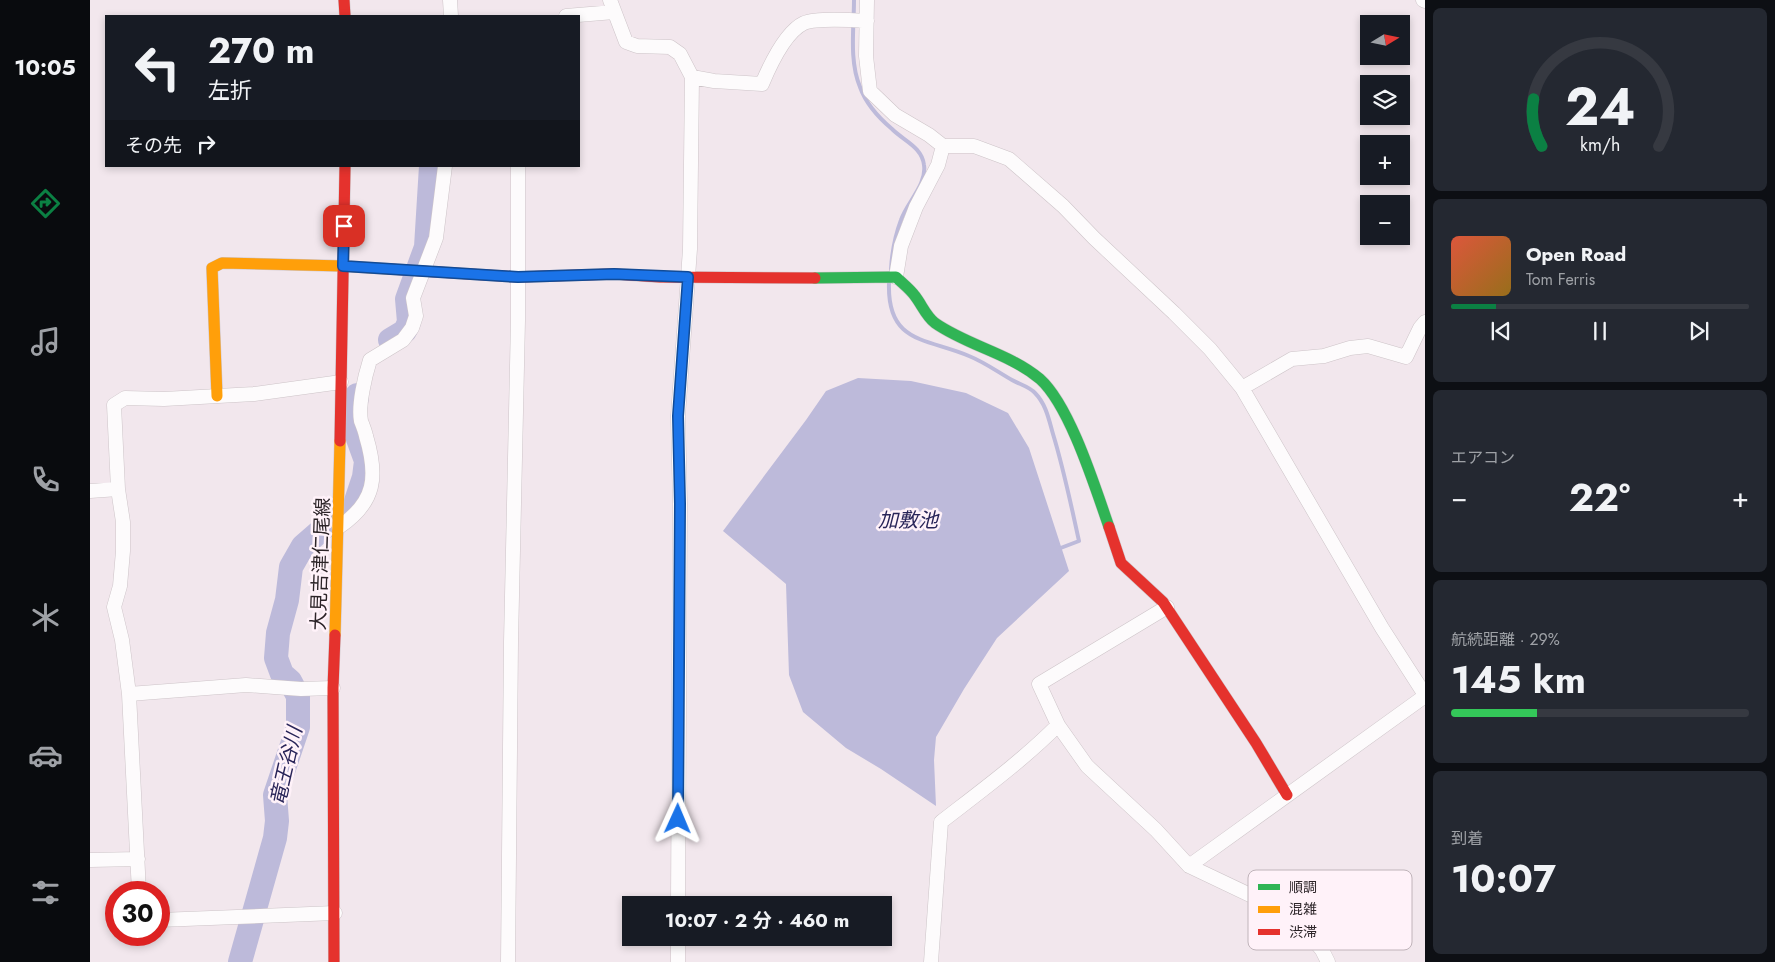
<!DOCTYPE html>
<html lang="ja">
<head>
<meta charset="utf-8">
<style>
  body { margin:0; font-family:Jost,"Noto Sans JP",sans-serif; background:#242831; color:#f1f3f6; height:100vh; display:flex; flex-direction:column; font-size:19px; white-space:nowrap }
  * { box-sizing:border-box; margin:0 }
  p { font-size:16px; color:#9ea1a6 }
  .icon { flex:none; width:28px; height:28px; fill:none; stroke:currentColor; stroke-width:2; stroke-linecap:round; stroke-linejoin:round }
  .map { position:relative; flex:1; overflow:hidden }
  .sheet { display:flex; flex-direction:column; gap:8px; padding:8px; background:#0d0f14; width:350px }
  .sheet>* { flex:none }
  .guide { position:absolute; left:15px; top:15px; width:475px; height:152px; border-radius:0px; box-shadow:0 2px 8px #0003; background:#171b24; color:#f1f3f6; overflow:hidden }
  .needle { width:32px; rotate:80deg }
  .buttons { position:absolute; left:1270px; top:15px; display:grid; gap:10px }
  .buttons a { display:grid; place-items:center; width:50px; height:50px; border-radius:0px; background:#171b24; box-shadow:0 2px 8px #0003; font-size:25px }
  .speed { position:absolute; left:15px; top:881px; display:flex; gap:10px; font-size:25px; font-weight:700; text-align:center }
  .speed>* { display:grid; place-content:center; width:65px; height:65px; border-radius:50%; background:#171b24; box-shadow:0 2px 8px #0003; line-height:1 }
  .speed .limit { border:8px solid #d22; background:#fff; color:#111 }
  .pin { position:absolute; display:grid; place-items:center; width:42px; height:42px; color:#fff; margin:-21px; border-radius:10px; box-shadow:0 2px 8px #0006 }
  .me { position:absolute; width:55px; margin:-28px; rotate:1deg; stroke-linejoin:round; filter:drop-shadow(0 0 4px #0008) }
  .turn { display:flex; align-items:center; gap:18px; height:105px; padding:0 20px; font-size:22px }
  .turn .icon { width:65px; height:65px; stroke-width:2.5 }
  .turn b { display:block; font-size:35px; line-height:42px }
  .then { display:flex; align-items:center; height:48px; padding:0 20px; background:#0003; gap:10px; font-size:19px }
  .big { font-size:38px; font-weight:700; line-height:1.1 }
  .sheet .widget { flex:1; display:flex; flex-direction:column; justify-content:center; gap:8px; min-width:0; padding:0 18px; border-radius:8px; background:#242831 }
  .sheet .dial { align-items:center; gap:0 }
  .dial svg { height:130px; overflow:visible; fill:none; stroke:#363941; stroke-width:7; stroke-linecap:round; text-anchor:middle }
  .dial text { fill:#f1f3f6; stroke:none }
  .song { display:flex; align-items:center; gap:15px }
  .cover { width:60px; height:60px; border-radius:8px; background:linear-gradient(135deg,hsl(10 70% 55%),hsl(40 70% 35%)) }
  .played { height:5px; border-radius:2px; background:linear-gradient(90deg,#0b8043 15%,#363941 15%) }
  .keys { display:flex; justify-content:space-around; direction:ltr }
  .heat { display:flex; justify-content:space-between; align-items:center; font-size:28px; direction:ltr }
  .charge { height:8px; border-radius:4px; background:linear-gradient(90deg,#34c759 29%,#363941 0) }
  .trip { position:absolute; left:532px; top:896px; width:270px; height:50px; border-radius:0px; background:#171b24; box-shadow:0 2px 8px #0003; font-weight:700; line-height:50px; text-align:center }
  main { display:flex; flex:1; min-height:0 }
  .tabs { display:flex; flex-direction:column; width:90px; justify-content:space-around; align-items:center; background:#090b0e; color:#9ea1a6 }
  .tabs .icon { width:35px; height:35px }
  .tabs .current { color:#0b8043 }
  .tabs b { font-size:22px; color:#f1f3f6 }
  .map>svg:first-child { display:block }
  .water { fill:#bdbada }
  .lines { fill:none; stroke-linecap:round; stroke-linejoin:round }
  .stream { stroke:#bdbada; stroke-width:4 }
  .river { stroke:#bdbada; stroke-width:24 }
  .street-casing { stroke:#cdc4c8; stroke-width:15 }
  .fast-casing { stroke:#cdc4c8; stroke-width:12 }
  .slow-casing { stroke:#cdc4c8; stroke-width:12 }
  .jam-casing { stroke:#cdc4c8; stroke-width:12 }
  .street { stroke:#fdfbfc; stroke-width:14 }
  .fast { stroke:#30b455; stroke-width:11 }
  .slow { stroke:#ff9f0a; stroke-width:11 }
  .jam { stroke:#e5322d; stroke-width:11 }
  .route-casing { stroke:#114b97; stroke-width:12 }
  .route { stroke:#1a73e8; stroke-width:9 }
  .labels { text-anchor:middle; stroke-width:5; stroke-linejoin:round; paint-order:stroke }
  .street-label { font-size:19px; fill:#2c2428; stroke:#fff2f9 }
  .water-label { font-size:20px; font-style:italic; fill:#282458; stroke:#fff2f9 }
  .key { fill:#fff2f9; stroke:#c0b4ba; stroke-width:1 }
  .key-label { font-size:14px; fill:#2c2428 }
</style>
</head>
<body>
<main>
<nav class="tabs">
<b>10:05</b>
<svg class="icon current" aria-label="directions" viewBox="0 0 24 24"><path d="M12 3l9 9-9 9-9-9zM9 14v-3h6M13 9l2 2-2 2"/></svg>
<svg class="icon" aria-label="music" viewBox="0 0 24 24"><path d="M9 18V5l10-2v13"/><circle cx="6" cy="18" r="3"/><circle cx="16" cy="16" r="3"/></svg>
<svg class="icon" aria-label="phone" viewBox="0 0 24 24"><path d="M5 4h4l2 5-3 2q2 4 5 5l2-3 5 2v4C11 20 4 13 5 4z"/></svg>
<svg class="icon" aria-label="climate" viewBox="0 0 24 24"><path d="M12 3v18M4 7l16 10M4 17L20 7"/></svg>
<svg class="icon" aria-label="car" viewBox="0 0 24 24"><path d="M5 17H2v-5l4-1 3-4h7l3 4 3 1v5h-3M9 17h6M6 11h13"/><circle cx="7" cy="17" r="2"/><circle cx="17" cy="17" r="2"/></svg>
<svg class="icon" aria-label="filters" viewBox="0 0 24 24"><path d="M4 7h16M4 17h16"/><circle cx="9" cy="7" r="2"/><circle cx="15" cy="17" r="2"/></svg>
</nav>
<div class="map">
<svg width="1335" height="962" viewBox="0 0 1335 962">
  <rect width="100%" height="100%" fill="#f2e7ed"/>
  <path class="water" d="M768 378 821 381 876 393 918 413 939 448 979 571 907 638 874 689 846 737 844 760 846 806 791 769 756 748 713 712 699 675 696 584 633 531 716 420 736 391Z"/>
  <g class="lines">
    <path class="stream" d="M764 0C764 28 759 61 770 87 776 104 789 118 802 129 814 141 832 147 834 165 837 185 817 202 811 220 805 236 802 252 801 269
      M799 283C797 344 837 338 879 356 894 362 908 372 922 380 929 384 940 387 945 393 956 404 959 420 963 434 974 470 981 505 989 541L968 549"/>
    <path class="river" d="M300 340 315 331 319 322 317 299 336 247 341 166
      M264 507 274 477 276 461 268 439 264 419 267 395
      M150 962 185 838 187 821 185 795 208 727V696L200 681 192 674 186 658 188 633 197 600 201 567 213 546 236 526"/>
    <defs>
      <path id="street" d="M360 0 361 16
        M520 0 536 42 547 46 580 47 590 54 602 77 600 249 588 416 590 504 588 905
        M777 0 776 56 780 91 805 115 839 135 853 146H884L919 159 973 206 1004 238 1084 313 1120 349 1152 388 1292 628 1335 695
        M1333 0 1335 1
        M476 16 524 12
        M602 77 624 81 672 84C680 65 695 32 714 23 725 18 763 20 777 21
        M806 277 811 246 826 207 848 165 853 146
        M1152 388 1202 359 1234 356 1260 348 1278 346 1316 357 1330 328 1335 322
        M0 491 28 489
        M249 527C286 502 288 476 276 436 275 431 273 426 271 421 268 405 275 376 280 360L313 340 322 328 326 316 323 298 346 238 355 166
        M1077 607 949 684 968 725 997 766 1066 830 1099 866 1198 913 1214 928 1232 950 1238 962
        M39 694 156 685 211 689 243 688
        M0 860 48 859
        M1099 866 1335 696
        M49 892 39 694 32 640 24 607 30 586 33 551V522L28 489 24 405 35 398 74 399 164 394 251 382
        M69 920 245 913
        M418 962 421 642 428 320V166
        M588 962V938
        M841 962 851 822C891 791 932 761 968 725"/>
      <path id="fast" d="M725 278 806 277C812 283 820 289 825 296 832 305 836 316 845 323 878 346 919 353 950 379 980 406 1005 487 1019 527"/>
      <path id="slow" d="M127 396 122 268 132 263 253 266 299 269
        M245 635 250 441"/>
      <path id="jam" d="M254 0 255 16
        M299 269 428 277 524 274 570 277 725 278
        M250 441 255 166
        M1019 527 1031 563 1073 602 1166 743 1197 795
        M244 962 243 688 245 635"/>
    </defs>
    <use href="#street" class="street-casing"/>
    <use href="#fast" class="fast-casing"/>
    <use href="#slow" class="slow-casing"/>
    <use href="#jam" class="jam-casing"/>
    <use href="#street" class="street"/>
    <use href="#fast" class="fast"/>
    <use href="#slow" class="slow"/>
    <use href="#jam" class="jam"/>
  </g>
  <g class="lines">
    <defs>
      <path id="route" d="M254 226 253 266 428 277 524 274 598 277 588 416 590 504 588 819"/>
    </defs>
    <use href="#route" class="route-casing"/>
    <use href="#route" class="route"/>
  </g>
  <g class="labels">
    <g class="street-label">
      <text transform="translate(230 564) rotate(-88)" y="7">大見吉津仁尾線</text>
    </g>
    <g class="water-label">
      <text x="818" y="527">加敷池</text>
      <text transform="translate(196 766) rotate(-77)" y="7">竜王谷川</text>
    </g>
  </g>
  <rect x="1158" y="870" width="164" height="80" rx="8" class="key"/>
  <rect x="1168" y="884" width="22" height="6" fill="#30b455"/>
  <rect x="1168" y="906" width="22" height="7" fill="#ff9f0a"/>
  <rect x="1168" y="929" width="22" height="6" fill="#e5322d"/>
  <g class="key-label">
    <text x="1199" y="892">順調</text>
    <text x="1199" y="914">混雑</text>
    <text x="1199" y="937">渋滞</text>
  </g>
</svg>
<div class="buttons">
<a><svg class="needle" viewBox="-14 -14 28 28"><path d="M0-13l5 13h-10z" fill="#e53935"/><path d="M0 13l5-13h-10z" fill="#9ea1a6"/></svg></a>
<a><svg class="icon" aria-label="layers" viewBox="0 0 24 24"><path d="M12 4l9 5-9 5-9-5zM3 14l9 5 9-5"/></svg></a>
<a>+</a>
<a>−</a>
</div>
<div class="speed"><div class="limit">30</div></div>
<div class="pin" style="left:254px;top:226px;background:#d93025"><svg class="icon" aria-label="arrive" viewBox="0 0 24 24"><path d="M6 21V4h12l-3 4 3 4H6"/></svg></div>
<svg class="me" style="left:588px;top:819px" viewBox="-20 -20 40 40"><path d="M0-17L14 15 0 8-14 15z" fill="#1a73e8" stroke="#fff" stroke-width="4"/></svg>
<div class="trip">10:07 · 2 分 · 460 m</div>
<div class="guide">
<div class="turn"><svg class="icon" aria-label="left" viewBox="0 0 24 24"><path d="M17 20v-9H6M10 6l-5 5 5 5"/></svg><div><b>270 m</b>左折</div></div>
<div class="then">その先<svg class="icon" aria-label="right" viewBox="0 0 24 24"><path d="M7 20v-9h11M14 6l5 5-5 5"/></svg></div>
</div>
</div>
<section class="sheet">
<div class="widget dial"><svg viewBox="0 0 100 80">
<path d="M14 69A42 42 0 1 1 86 69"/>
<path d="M14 69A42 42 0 0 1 9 40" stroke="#0b8043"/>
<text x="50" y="56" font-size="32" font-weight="700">24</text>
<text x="50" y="72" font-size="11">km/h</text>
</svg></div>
<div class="widget">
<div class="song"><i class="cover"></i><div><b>Open Road</b><p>Tom Ferris</p></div></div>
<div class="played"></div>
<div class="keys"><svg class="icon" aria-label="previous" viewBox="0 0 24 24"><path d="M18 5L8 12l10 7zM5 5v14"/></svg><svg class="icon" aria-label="pause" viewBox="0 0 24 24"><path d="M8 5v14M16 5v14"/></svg><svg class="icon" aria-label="next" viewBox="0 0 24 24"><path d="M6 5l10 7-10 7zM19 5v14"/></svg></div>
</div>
<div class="widget"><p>エアコン</p>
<div class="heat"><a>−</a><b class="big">22°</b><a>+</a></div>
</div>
<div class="widget"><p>航続距離 · 29%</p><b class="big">145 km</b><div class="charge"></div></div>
<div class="widget"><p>到着</p><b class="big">10:07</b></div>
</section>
</main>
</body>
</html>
